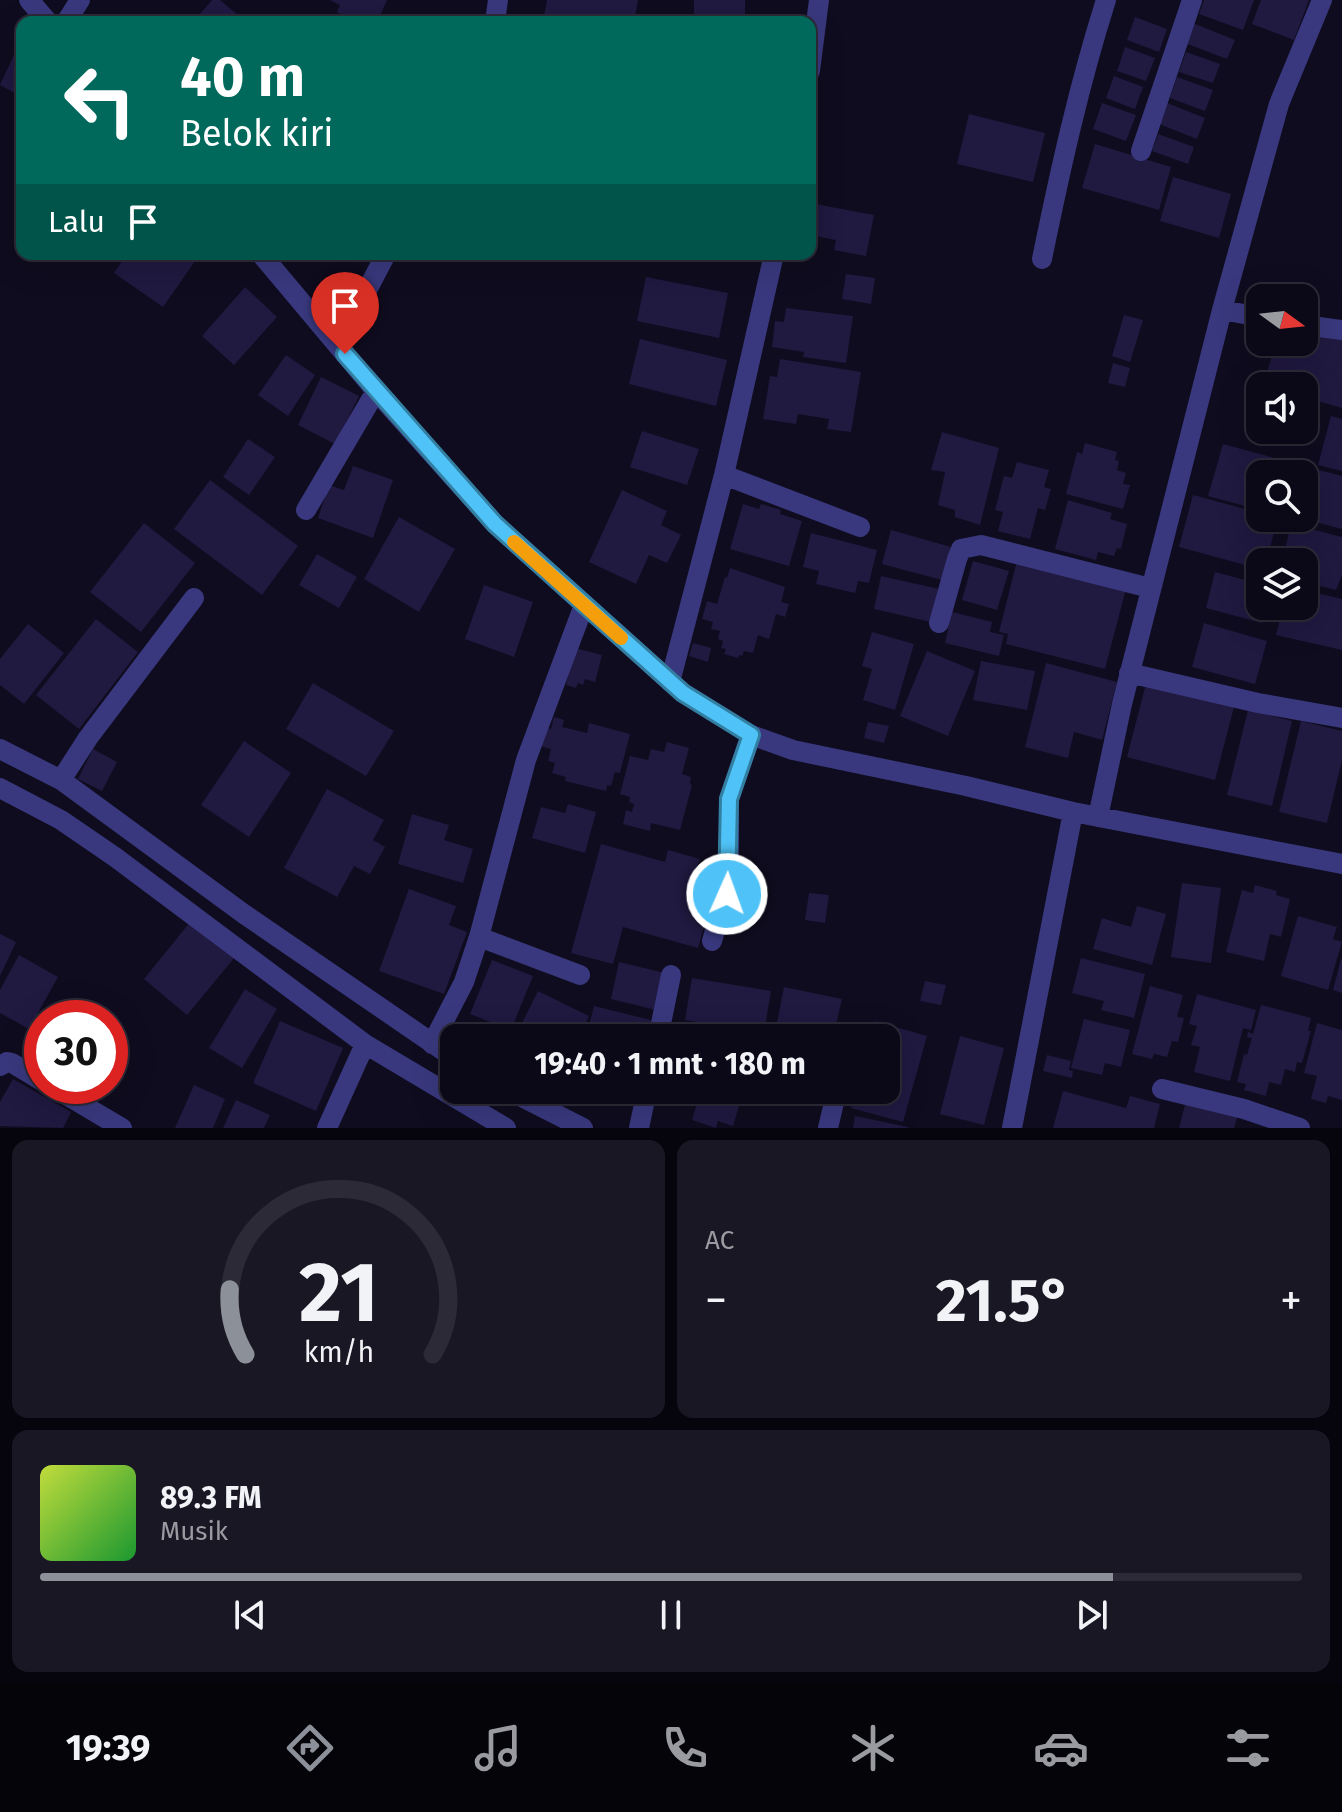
<!DOCTYPE html>
<html lang="id">
<head>
<meta charset="utf-8">
<style>
  body { margin:0; font-family:"Fira Sans",sans-serif; background:#191724; color:#f1f3f6; height:100vh; display:flex; flex-direction:column; font-size:30px; white-space:nowrap }
  * { box-sizing:border-box; margin:0 }
  p { font-size:26px; color:#9a9aa1 }
  .icon { flex:none; width:44px; height:44px; fill:none; stroke:currentColor; stroke-width:2; stroke-linecap:round; stroke-linejoin:round }
  .map { position:relative; height:1128px; overflow:hidden }
  .sheet { display:flex; flex-direction:column; gap:12px; padding:12px; background:#06050d; flex:1 }
  .sheet>* { flex:none }
  .guide { position:absolute; left:16px; top:16px; width:800px; height:244px; border-radius:16px; box-shadow:0 8px 32px #0002,0 0 0 2px #2b2a36; background:#00695c; color:#fff; overflow:hidden }
  .needle { width:52px; rotate:105deg }
  .buttons { position:absolute; left:1246px; top:284px; display:grid; gap:16px }
  .buttons a { display:grid; place-items:center; width:72px; height:72px; border-radius:16px; background:#0b0917; box-shadow:0 8px 32px #0002,0 0 0 2px #2b2a36; font-size:40px }
  .speed { position:absolute; left:24px; top:1000px; display:flex; gap:16px; font-size:40px; font-weight:700; text-align:center }
  .speed>* { display:grid; place-content:center; width:104px; height:104px; border-radius:50%; background:#0b0917; box-shadow:0 8px 32px #0002,0 0 0 2px #2b2a36; line-height:1 }
  .speed .limit { border:12px solid #d22; background:#fff; color:#111 }
  .pin { position:absolute; display:grid; place-items:center; width:68px; height:68px; color:#fff; margin:-82px -34px; border-radius:50% 50% 50% 0; rotate:-45deg; box-shadow:0 0 8px #0007 }
  .pin .icon { rotate:45deg }
  .me { position:absolute; width:88px; margin:-44px; rotate:2deg; stroke-linejoin:round; filter:drop-shadow(0 0 6px #0008) }
  .turn { display:flex; align-items:center; gap:28px; height:168px; padding:0 32px; font-size:36px }
  .turn .icon { width:104px; height:104px; stroke-width:2.5 }
  .turn b { display:block; font-size:56px; line-height:68px }
  .then { display:flex; align-items:center; height:76px; padding:0 32px; background:#0003; gap:16px; font-size:30px }
  .big { font-size:60px; font-weight:700; line-height:1.1 }
  .sheet .tile { flex:1; display:flex; flex-direction:column; justify-content:center; gap:12px; min-width:0; padding:0 28px; border-radius:16px; background:#191724 }
  .sheet .dial { align-items:center; gap:0 }
  .dial svg { height:208px; overflow:visible; fill:none; stroke:#2b2a36; stroke-width:7; stroke-linecap:round; text-anchor:middle }
  .dial text { fill:#f1f3f6; stroke:none }
  .song { display:flex; align-items:center; gap:24px }
  .cover { width:96px; height:96px; border-radius:12px; background:linear-gradient(135deg,hsl(70 70% 55%),hsl(130 70% 35%)) }
  .played { height:8px; border-radius:4px; background:linear-gradient(90deg,#8c9099 85%,#2b2a36 85%) }
  .keys { display:flex; justify-content:space-around; direction:ltr }
  .heat { display:flex; justify-content:space-between; align-items:center; font-size:44px; direction:ltr }
  .sheet .tiles { flex:1; display:grid; gap:12px; grid-template-columns:1fr 1fr }
  .tile:last-child { grid-column:span 2 }
  .trip { position:absolute; left:440px; top:1024px; width:460px; height:80px; border-radius:16px; background:#0b0917; box-shadow:0 8px 32px #0002,0 0 0 2px #2b2a36; font-weight:700; line-height:80px; text-align:center }
  .menu { display:flex; height:128px; justify-content:space-around; align-items:center; background:#040409; color:#9a9aa1 }
  .menu .icon { width:56px; height:56px }
  .menu .current { color:#8c9099 }
  .menu b { font-size:36px; color:#f1f3f6 }
  .map>svg:first-child { display:block }
  .building { fill:#201940 }
  .lines { fill:none; stroke-linecap:round; stroke-linejoin:round }
  .minor { stroke:#39387e; stroke-width:20 }
  .route-casing { stroke:#337fa1; stroke-width:20 }
  .route { stroke:#4fc3f7; stroke-width:14 }
  .slow { stroke:#f59e0b; stroke-width:14 }
</style>
</head>
<body>
<div class="map">
<svg width="1342" height="1128" viewBox="0 0 1342 1128">
  <rect width="100%" height="100%" fill="#0f0c1f"/>
  <path class="building" d="M212 0H220L246 22H193Z
    M330 0H387L377 22H357L337 12 340 5Z
    M547 0H638L634 22H543Z
    M694 0H745V22H694Z
    M1204 0H1254L1243 30 1199 14Z
    M1261 0H1309L1294 40 1252 24Z
    M1135 17 1167 29 1159 52 1127 40Z
    M1193 23 1235 40 1227 59 1185 43Z
    M19 44 22 45V97L0 85Z
    M1125 47 1155 58 1146 81 1117 71Z
    M1186 52 1220 64 1213 83 1179 72Z
    M1114 76 1143 87 1135 109 1106 98Z
    M1177 77 1213 90 1205 111 1170 98Z
    M1102 103 1136 115 1126 141 1093 129Z
    M1167 103 1205 118 1197 139 1159 124Z
    M969 114 1045 133 1033 182 957 164Z
    M1158 134 1194 147 1188 164 1152 151Z
    M1095 144 1171 167 1159 210 1082 188Z
    M1173 177 1231 194 1219 238 1160 221Z
    M810 203 874 215 866 256 834 250 836 240 810 235Z
    M127 254H200L163 307 114 273Z
    M846 274 875 278 871 304 842 299Z
    M646 277 728 293 719 338 637 321Z
    M245 287 277 317 234 365 202 336Z
    M786 308 853 316 846 363 803 357 804 352 772 347 775 321 784 322Z
    M1124 315 1143 320 1130 362 1112 356Z
    M1315 332 1342 339V408L1304 397V386L1263 385 1276 343 1308 351Z
    M640 339 727 360 716 406 629 384Z
    M286 355 315 375 288 416 258 395Z
    M780 359 861 372 851 432 827 429 829 419 798 414 796 424 763 419 770 376 777 377Z
    M1113 363 1130 368 1125 387 1108 383Z
    M321 377 359 396 335 444 298 425Z
    M1331 416 1342 419V471L1318 465Z
    M642 431 699 449 687 485 630 467Z
    M942 432 999 448 980 525 955 517V510L938 505 945 472 931 470Z
    M248 439 275 457 249 495 223 477Z
    M1085 443 1117 452 1115 460 1119 461 1117 470 1126 473 1123 484 1130 485 1123 509 1066 494 1077 452 1082 454Z
    M1223 444 1308 467 1306 474H1260V510L1208 496Z
    M1017 462 1049 470 1044 487 1051 489 1045 510 1038 508 1030 539 998 531 1003 512 995 510 1004 476 1012 478Z
    M353 466 393 480 373 538 318 518 329 485 344 490Z
    M1311 468 1342 476V529L1304 519V497Z
    M210 480 298 546 262 595 174 529Z
    M622 490 667 511 661 525 681 535 667 563 649 555 636 584 589 562Z
    M1193 495 1260 513V518H1278L1266 562H1260V569L1179 547Z
    M1068 500 1112 513 1110 519 1127 524 1121 549 1117 548 1114 556 1098 552 1096 560 1055 549Z
    M743 504 759 509 761 504 781 510 780 514 802 521 789 566 730 549Z
    M399 517 455 549 419 612 364 579Z
    M144 523 195 563 141 632 90 592Z
    M1291 524 1342 537V575L1336 590 1304 582V562H1282Z
    M891 530 951 547 942 580 882 564Z
    M811 533 877 550 869 583 858 581 855 593 816 584 819 571 803 567Z
    M317 554 357 577 339 608 299 585Z
    M1018 557 1127 585 1105 669 1006 644 1008 634 999 632Z
    M973 561 1009 571 997 610 962 600Z
    M730 568 785 587 781 602 789 604 785 617 776 614 769 639 758 635 753 653 744 651 742 656 739 655 738 658 724 654 726 649 721 648 723 641 718 639 720 631 711 629 713 622 702 619 707 601 717 604 725 577 727 578Z
    M1215 572 1260 584V606H1266L1262 623 1206 608Z
    M881 576 939 589 931 622 874 609Z
    M484 585 533 602 514 657 465 639Z
    M1304 590 1342 599V650L1276 635 1283 606H1304Z
    M952 612 992 622 990 632 1004 635 999 656 945 643Z
    M96 619 138 652 79 729 36 695Z
    M1204 623 1267 641 1255 684 1192 667Z
    M28 624 64 653 24 704 0 685V659Z
    M872 632 914 644 895 710 863 700 872 669 862 666Z
    M693 643 711 648 708 662 689 656Z
    M575 648 602 655 595 682 585 679 583 685 578 683 576 688 566 685Z
    M927 651 975 671 948 736 900 716Z
    M981 661 1035 671 1027 710 973 700Z
    M1046 663 1117 682 1102 740 1074 732 1068 758 1025 747Z
    M313 683 394 731 366 776 286 729Z
    M1146 684 1234 707 1215 780 1127 757Z
    M1248 710 1292 721 1272 806 1227 795Z
    M554 717 564 720 562 727 587 733 589 723 630 734 620 773 615 772 611 786 607 785 606 791 565 781 566 777 552 773 555 763 548 761 551 749 540 746 545 727 551 729Z
    M1301 721 1342 731V760L1327 823 1279 812Z
    M868 722 889 726 884 743 864 738Z
    M244 741 291 773 249 837 201 805Z
    M667 742 689 748 682 774 691 777 690 784 692 785 680 830 651 823 650 831 623 824 626 810 632 812 634 804 629 802 630 797 620 794 630 756 648 760 651 749 664 752Z
    M93 749 117 762 102 791 78 779Z
    M327 789 384 820 373 840 385 847 370 874 354 866 337 897 284 868Z
    M568 804 596 812 585 853 532 838 541 807 565 813Z
    M412 814 449 825 444 840 473 849 463 883 398 864Z
    M601 844 665 862 668 850 700 859 697 870 718 876 698 948 623 927 613 964 571 953Z
    M1182 883 1221 888 1211 963 1171 957Z
    M1255 885 1277 891 1276 895 1290 899 1281 937 1270 934 1264 961 1226 952 1242 890 1253 893Z
    M409 889 456 906 449 925 467 932 444 994 379 971Z
    M809 893 829 895 825 923 805 920Z
    M1137 906 1166 914 1152 965 1093 949 1102 918 1131 927Z
    M1298 916 1337 927 1333 939 1342 942 1328 990 1281 976Z
    M191 921 235 957 187 1015 144 979Z
    M0 934 16 942 0 976Z
    M19 955 58 977 29 1029 0 1013V990Z
    M1081 958 1145 974 1134 1018 1101 1010 1104 1001 1072 993Z
    M1341 959H1342V993L1333 990Z
    M492 960 533 976 511 1030 470 1014Z
    M619 962 665 973 656 1010 611 999Z
    M692 978 771 991 764 1033 685 1020Z
    M925 981 946 985 941 1005 920 1001Z
    M1150 986 1183 995 1177 1017 1184 1018 1178 1042 1172 1041 1167 1057 1154 1054 1152 1059 1132 1054Z
    M784 987 842 999 833 1038H774Z
    M245 989 277 1009 242 1068 209 1048Z
    M538 991 589 1016 578 1038H544L520 1027Z
    M1197 994 1256 1010 1251 1030 1243 1028 1230 1081 1194 1072 1200 1047 1191 1045 1197 1026 1189 1024Z
    M1261 1005 1311 1018 1308 1031H1311L1302 1063 1297 1062 1295 1072 1285 1069 1281 1085 1269 1082 1266 1096 1244 1090 1246 1084 1237 1082 1244 1054 1247 1055 1252 1038 1247 1037 1248 1032 1253 1034Z
    M594 1006 651 1020 646 1038H586Z
    M1084 1019 1130 1030 1121 1067 1105 1063 1102 1075 1071 1068Z
    M280 1021 343 1048 316 1111 253 1083Z
    M874 1021 927 1036 903 1122 851 1108 856 1090H886V1038H870Z
    M1317 1023 1342 1030V1100L1328 1096 1326 1103 1311 1099 1317 1076 1304 1073Z
    M960 1036 1004 1048 984 1125 940 1114Z
    M1047 1055 1071 1061 1069 1070 1073 1071 1072 1078 1043 1071Z
    M13 1079 71 1112 63 1128 0 1126V1102Z
    M194 1085 225 1099 213 1128H175Z
    M576 1090H633L629 1104Z
    M690 1090H744L733 1126 718 1121 716 1128 692 1120 699 1096 689 1093Z
    M1063 1091 1126 1108 1130 1096 1160 1104 1154 1128H1053Z
    M236 1100 270 1115 264 1128H223Z
    M1186 1101 1239 1112 1234 1128H1179Z
    M855 1116 908 1127V1128H853Z"/>
  <g class="lines">
    <path class="minor" d="M29 0 48 22
      M66 22 80 0
      M495 22 498 0
      M810 71 819 0
      M1141 151 1192 0
      M261 254 376 391 495 524 683 693 751 735 793 750 966 786 1073 812 1342 864
      M1042 259C1060 171 1079 85 1106 0
      M1222 310 1260 317
      M1304 325 1342 330
      M330 336 365 294 386 254
      M724 475 860 527
      M306 510 376 391
      M939 623 957 559 961 549 981 545 1150 588
      M1129 673 1258 703 1342 718
      M670 682 724 475 774 254
      M0 749 61 780 244 914 454 1058
      M61 780 88 738 194 598
      M0 788 61 820 115 857 365 1044 506 1128
      M1098 817 1122 704 1222 310 1279 104 1322 0
      M479 937 580 975
      M712 941 729 882V799L751 735
      M658 1038 671 975
      M849 1038 850 1036
      M432 1044 464 982 479 937 526 760 584 605
      M0 1066 7 1062 12 1063 42 1081
      M51 1086 122 1128
      M1162 1089 1244 1109 1300 1128
      M508 1090 583 1128
      M327 1128 365 1044
      M639 1128 647 1090
      M828 1128 837 1090
      M1012 1128 1073 812"/>
  </g>
  <g class="lines">
    <defs>
      <path id="route" d="M345 354 495 524 683 693 751 735 729 799 727 894"/>
    </defs>
    <use href="#route" class="route-casing"/>
    <use href="#route" class="route"/>
    <path class="slow" d="M514 542 621 638"/>
  </g>
</svg>
<div class="buttons">
<a><svg class="needle" viewBox="-14 -14 28 28"><path d="M0-13l5 13h-10z" fill="#e53935"/><path d="M0 13l5-13h-10z" fill="#9a9aa1"/></svg></a>
<a><svg class="icon" aria-label="sound" viewBox="0 0 24 24"><path d="M4 9h4l5-4v14l-5-4H4zM17 9q2 3 0 6"/></svg></a>
<a><svg class="icon" aria-label="search" viewBox="0 0 24 24"><circle cx="10" cy="10" r="6"/><path d="M15 15l6 6"/></svg></a>
<a><svg class="icon" aria-label="layers" viewBox="0 0 24 24"><path d="M12 4l9 5-9 5-9-5zM3 14l9 5 9-5"/></svg></a>
</div>
<div class="speed"><div class="limit">30</div></div>
<div class="pin" style="left:345px;top:354px;background:#d93025"><svg class="icon" aria-label="arrive" viewBox="0 0 24 24"><path d="M6 21V4h12l-3 4 3 4H6"/></svg></div>
<svg class="me" style="left:727px;top:894px" viewBox="-20 -20 40 40"><circle r="17" fill="#4fc3f7" stroke="#fff" stroke-width="3"/><path d="M0-11L8 9 0 5-8 9z" fill="#fff"/></svg>
<div class="trip">19:40 · 1 mnt · 180 m</div>
<div class="guide">
<div class="turn"><svg class="icon" aria-label="left" viewBox="0 0 24 24"><path d="M17 20v-9H6M10 6l-5 5 5 5"/></svg><div><b>40 m</b>Belok kiri</div></div>
<div class="then">Lalu<svg class="icon" aria-label="arrive" viewBox="0 0 24 24"><path d="M6 21V4h12l-3 4 3 4H6"/></svg></div>
</div>
</div>
<section class="sheet">
<div class="tiles">
<div class="tile dial"><svg viewBox="0 0 100 80">
<path d="M14 69A42 42 0 1 1 86 69"/>
<path d="M14 69A42 42 0 0 1 8 44" stroke="#8c9099"/>
<text x="50" y="56" font-size="32" font-weight="700">21</text>
<text x="50" y="72" font-size="11">km/h</text>
</svg></div>
<div class="tile"><p>AC</p>
<div class="heat"><a>−</a><b class="big">21.5°</b><a>+</a></div>
</div>
<div class="tile">
<div class="song"><i class="cover"></i><div><b>89.3 FM</b><p>Musik</p></div></div>
<div class="played"></div>
<div class="keys"><svg class="icon" aria-label="previous" viewBox="0 0 24 24"><path d="M18 5L8 12l10 7zM5 5v14"/></svg><svg class="icon" aria-label="pause" viewBox="0 0 24 24"><path d="M8 5v14M16 5v14"/></svg><svg class="icon" aria-label="next" viewBox="0 0 24 24"><path d="M6 5l10 7-10 7zM19 5v14"/></svg></div>
</div>
</div>
</section>
<nav class="menu">
<b>19:39</b>
<svg class="icon current" aria-label="directions" viewBox="0 0 24 24"><path d="M12 3l9 9-9 9-9-9zM9 14v-3h6M13 9l2 2-2 2"/></svg>
<svg class="icon" aria-label="music" viewBox="0 0 24 24"><path d="M9 18V5l10-2v13"/><circle cx="6" cy="18" r="3"/><circle cx="16" cy="16" r="3"/></svg>
<svg class="icon" aria-label="phone" viewBox="0 0 24 24"><path d="M5 4h4l2 5-3 2q2 4 5 5l2-3 5 2v4C11 20 4 13 5 4z"/></svg>
<svg class="icon" aria-label="climate" viewBox="0 0 24 24"><path d="M12 3v18M4 7l16 10M4 17L20 7"/></svg>
<svg class="icon" aria-label="car" viewBox="0 0 24 24"><path d="M5 17H2v-5l4-1 3-4h7l3 4 3 1v5h-3M9 17h6M6 11h13"/><circle cx="7" cy="17" r="2"/><circle cx="17" cy="17" r="2"/></svg>
<svg class="icon" aria-label="filters" viewBox="0 0 24 24"><path d="M4 7h16M4 17h16"/><circle cx="9" cy="7" r="2"/><circle cx="15" cy="17" r="2"/></svg>
</nav>
</body>
</html>
